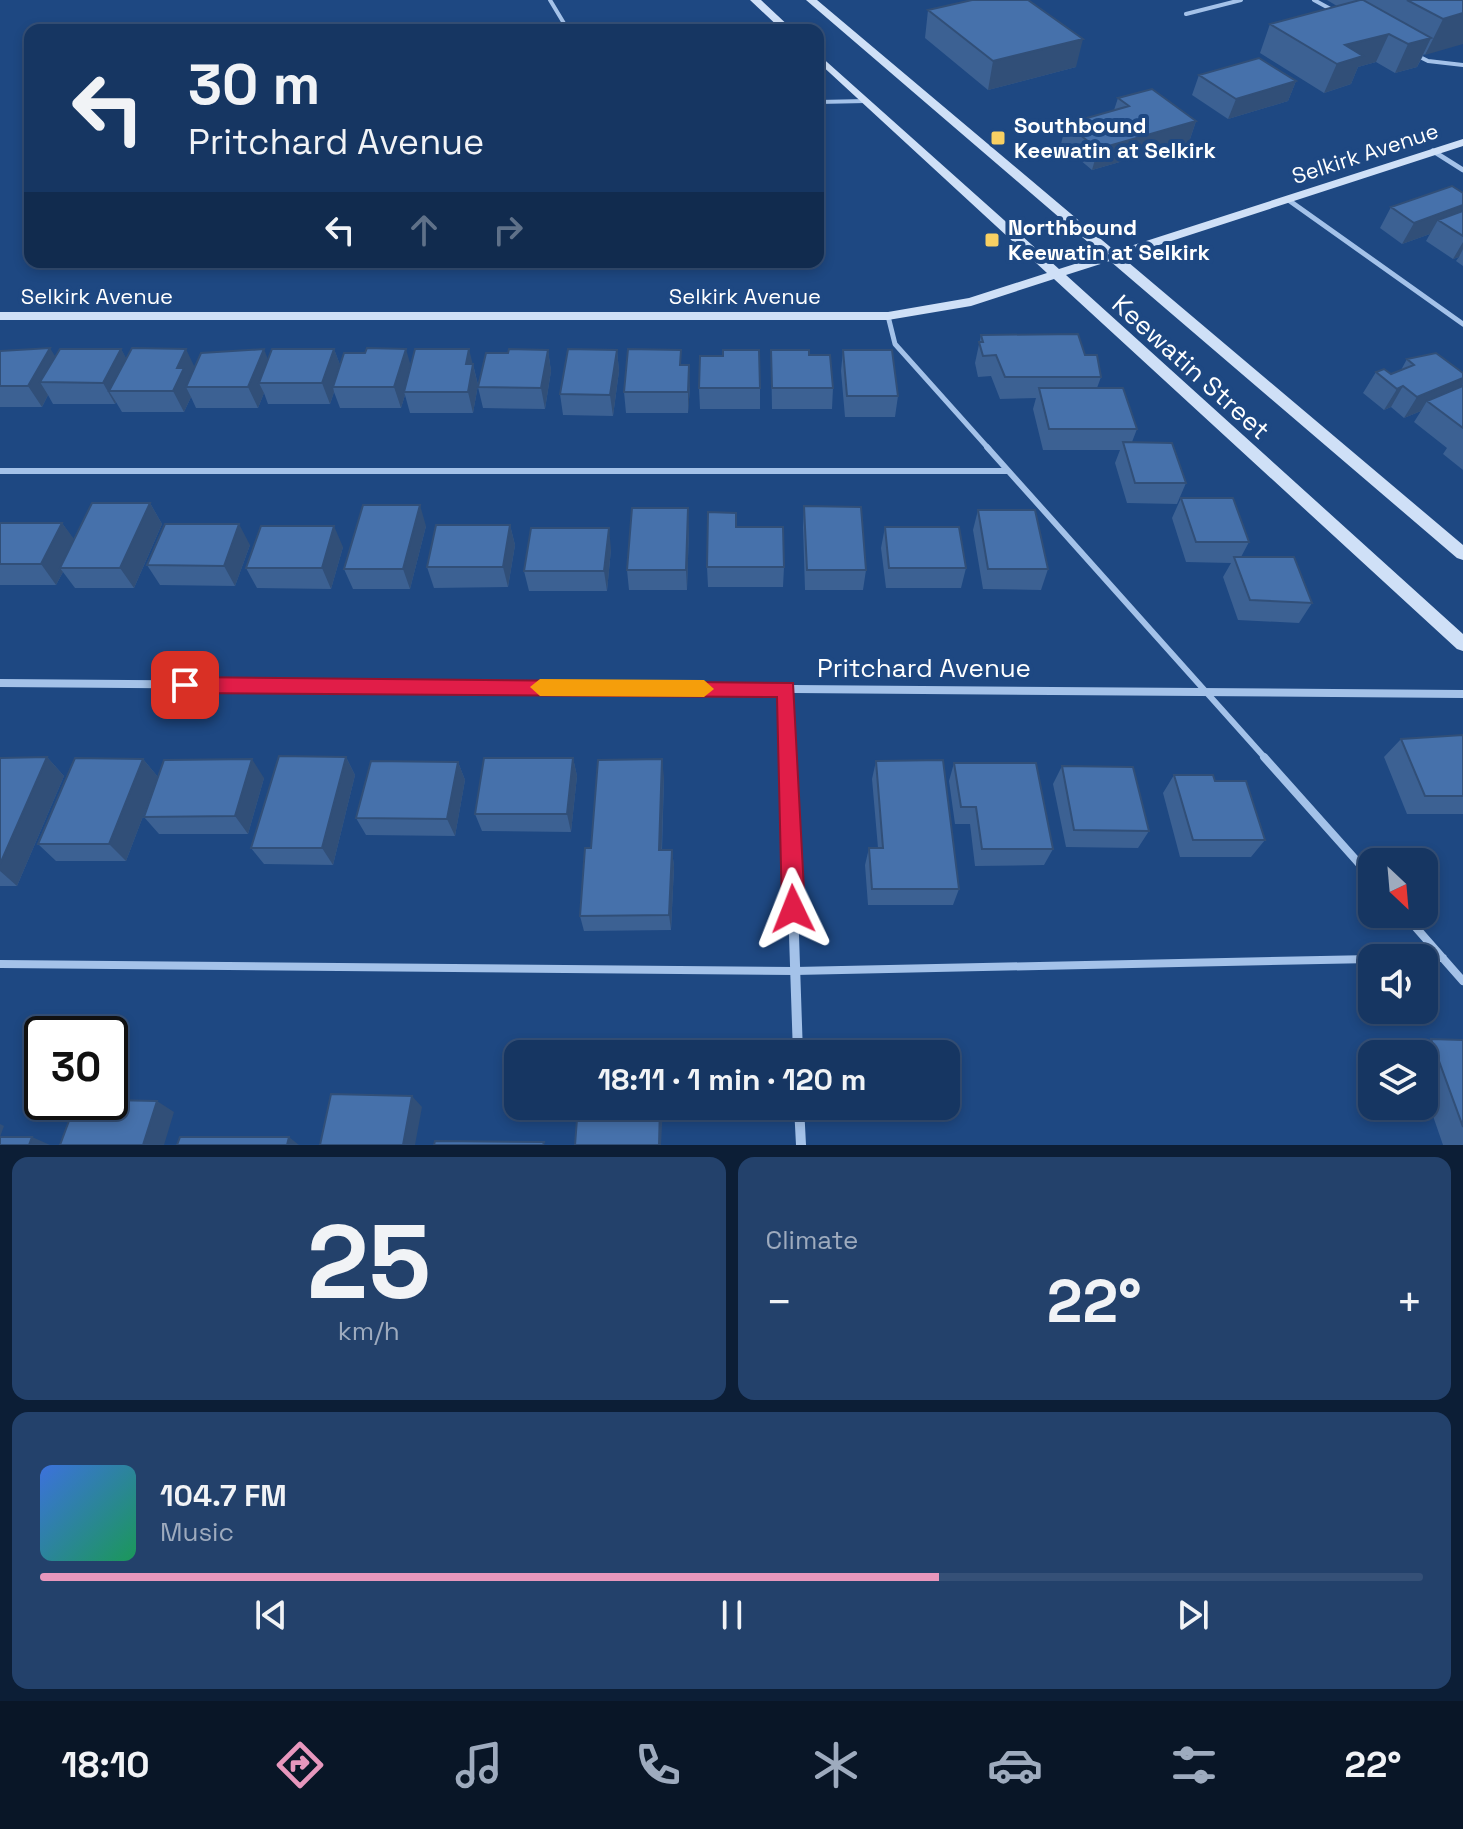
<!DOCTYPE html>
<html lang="en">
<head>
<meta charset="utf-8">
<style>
  body { margin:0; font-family:"Space Grotesk",sans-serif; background:#23416b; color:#f1f3f6; height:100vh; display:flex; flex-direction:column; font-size:30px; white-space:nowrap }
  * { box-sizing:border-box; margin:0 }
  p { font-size:26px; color:#9eabbe }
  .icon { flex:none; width:44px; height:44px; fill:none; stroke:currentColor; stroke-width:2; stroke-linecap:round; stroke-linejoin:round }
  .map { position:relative; height:1145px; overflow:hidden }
  .details { display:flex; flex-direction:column; gap:12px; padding:12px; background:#0c1e36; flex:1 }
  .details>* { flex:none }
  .guide { position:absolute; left:24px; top:24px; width:800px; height:244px; border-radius:16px; box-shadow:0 4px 12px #0003,0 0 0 2px #355077; background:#163662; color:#f1f3f6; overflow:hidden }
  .needle { width:52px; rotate:154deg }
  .fabs { position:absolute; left:1358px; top:848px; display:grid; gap:16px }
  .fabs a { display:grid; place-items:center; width:80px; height:80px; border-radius:16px; background:#163662; box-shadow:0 4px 12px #0003,0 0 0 2px #355077; font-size:40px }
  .speed { position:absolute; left:24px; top:1016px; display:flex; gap:16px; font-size:40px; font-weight:700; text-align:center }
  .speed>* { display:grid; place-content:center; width:104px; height:104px; border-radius:50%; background:#163662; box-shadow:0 4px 12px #0003,0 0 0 2px #355077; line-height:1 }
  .speed .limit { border:4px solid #111; border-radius:12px; background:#fff; color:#111 }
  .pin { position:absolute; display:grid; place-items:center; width:68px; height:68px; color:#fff; margin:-34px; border-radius:16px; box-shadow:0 4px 12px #0006 }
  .me { position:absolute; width:88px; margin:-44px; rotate:358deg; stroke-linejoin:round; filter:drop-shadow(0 0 6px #0008) }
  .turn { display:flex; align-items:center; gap:28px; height:168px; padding:0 32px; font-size:36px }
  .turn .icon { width:104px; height:104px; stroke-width:2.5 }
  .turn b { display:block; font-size:56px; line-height:68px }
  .lanes { display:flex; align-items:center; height:76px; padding:0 32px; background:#0003; justify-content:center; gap:40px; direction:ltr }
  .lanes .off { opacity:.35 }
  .big { font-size:60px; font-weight:700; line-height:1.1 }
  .details .tile { flex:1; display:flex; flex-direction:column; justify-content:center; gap:12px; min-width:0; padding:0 28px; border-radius:16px; background:#23416b }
  .details .dial { align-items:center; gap:0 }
  .dial b { font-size:104px; line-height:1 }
  .song { display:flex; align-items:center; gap:24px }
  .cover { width:96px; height:96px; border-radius:12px; background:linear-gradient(135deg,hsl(220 70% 55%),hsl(150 70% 35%)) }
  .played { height:8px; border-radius:4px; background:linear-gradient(90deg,#e797bd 65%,#355077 65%) }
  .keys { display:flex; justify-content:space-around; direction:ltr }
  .heat { display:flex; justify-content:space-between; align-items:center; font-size:44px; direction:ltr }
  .details .tiles { flex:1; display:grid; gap:12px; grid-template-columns:1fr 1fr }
  .tile:last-child { grid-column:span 2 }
  .trip { position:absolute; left:504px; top:1040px; width:456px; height:80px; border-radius:16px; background:#163662; box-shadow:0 4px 12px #0003,0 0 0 2px #355077; font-weight:700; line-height:80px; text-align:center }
  .tabs { display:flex; height:128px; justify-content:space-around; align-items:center; background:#091627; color:#9eabbe }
  .tabs .icon { width:56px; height:56px }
  .tabs .current { color:#e797bd }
  .tabs b { font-size:36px; color:#f1f3f6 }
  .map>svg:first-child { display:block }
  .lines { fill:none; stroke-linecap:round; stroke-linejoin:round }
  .lane-far3 { stroke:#a4c2e9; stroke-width:4 }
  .lane-far2 { stroke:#a4c2e9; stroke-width:5 }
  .lane-far1 { stroke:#a4c2e9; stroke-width:6 }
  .lane { stroke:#a4c2e9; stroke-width:8 }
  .street-far2 { stroke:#a4c2e9; stroke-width:5 }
  .street-far1 { stroke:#a4c2e9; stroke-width:8 }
  .street { stroke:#a4c2e9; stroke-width:10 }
  .secondary { fill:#cfe0f7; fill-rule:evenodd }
  .wall { fill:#3c6193 }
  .shaded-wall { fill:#314f78 }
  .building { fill:#4671ab; stroke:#314f78; stroke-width:2 }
  .route { fill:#e11d48; stroke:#92132f; stroke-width:2 }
  .slow { fill:#f59e0b }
  .poi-dot { fill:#f8d063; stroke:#1e4882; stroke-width:3 }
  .labels { text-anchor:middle; stroke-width:8; stroke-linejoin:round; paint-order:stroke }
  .far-poi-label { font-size:22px; font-weight:bold; fill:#fff; stroke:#1e4882; text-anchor:start }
  .far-street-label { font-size:22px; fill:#fff; stroke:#1e4882 }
  .street-label { font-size:26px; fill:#fff; stroke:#1e4882 }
</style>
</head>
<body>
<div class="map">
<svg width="1463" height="1145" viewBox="0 0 1463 1145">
  <rect width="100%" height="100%" fill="#1e4882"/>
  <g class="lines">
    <path class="lane-far3" d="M550 0 568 30
      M1314 0 1336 12
      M1186 14 1241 0
      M1416 55 1428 61 1463 65
      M818 102 866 101"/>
    <path class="lane-far2" d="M1287 199 1463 324
      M888 316 895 344 989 449"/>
    <path class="lane-far1" d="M987 447 1266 759
      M0 471H1007"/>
    <path class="lane" d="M1264 757 1372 878
      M1404 914 1463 981
      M1424 958H1443
      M0 964 795 971 1372 959"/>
    <path class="street-far2" d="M1433 151 1463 170"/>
    <path class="street-far1" d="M0 683 1463 694
      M786 689 788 759"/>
    <path class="street" d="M788 757 798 1054
      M799 1106 801 1145"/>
    <path class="secondary" d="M750 0H761L793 30H782Z
      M806 0H817L1115 251 1463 139V146L1122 257 1463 545V560L1457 558 1110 261 1066 275 1463 634V651L1457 649 1054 279 971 306 888 320H0V312H888L969 298 1047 273 818 62V54L1059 269 1103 255Z"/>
  </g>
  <path class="wall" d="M1327 0H1463L1425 55 1424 54 1417 67 1395 73 1376 62 1358 67 1351 84 1324 93 1260 53 1270 24 1337 6Z
    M928 10 1076 67 988 90 925 38Z
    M1199 75 1296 81 1288 101 1228 119 1192 95Z
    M1118 98 1196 121 1189 142 1092 170 1061 144 1066 124 1114 110Z
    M1463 193V266L1456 261 1459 257 1453 259 1426 241 1430 234 1402 244 1380 228 1391 207Z
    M981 335 1085 355 1101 377 1097 388 1137 429 1132 442 1186 483 1177 504 1127 503 1115 463 1120 450H1043L1033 409 1036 398 1000 399 991 376 978 377 975 363Z
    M121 349 126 359 195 367 268 360 334 349 340 365 473 364 478 385 473 413H410L405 395 401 408H340L334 392 330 404H268L264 393 258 408H196L191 397 184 412H122L116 402 115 404H53L48 395 42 407H0V351L56 356Z
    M548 350 551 371 545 409 483 408 478 387 508 353Z
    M617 350 619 371 613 416 563 415 560 394Z
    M771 350 809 355 833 388 832 409H772Z
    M843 350 898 396 895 417H845L841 371Z
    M1407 359 1463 373V384L1461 387 1463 386V470L1443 454 1447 448 1414 422 1421 411 1404 418 1391 407 1384 410 1363 393 1376 372 1391 374 1401 370Z
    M682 365 690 386 688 413H626L624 392Z
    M699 388H760V409H700Z
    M1181 498 1249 542 1241 557 1312 603 1299 623 1238 620 1223 577 1231 563 1186 562 1172 518Z
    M150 503 162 524 134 588H75L63 572 56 585H0V523H62L74 540Z
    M804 506 866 570 863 590H805L803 527Z
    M978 510 1048 569 1041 590 983 589 973 530Z
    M510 525 515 545 508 587 434 588 427 567Z
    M426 526 410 589H353L344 569Z
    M736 527 784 567 783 587H708L707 567Z
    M885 527 966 568 961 588H886L881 548Z
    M689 528 687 590H629L627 570Z
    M250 545 235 586 160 585 147 565Z
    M343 547 331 589 257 588 246 568Z
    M611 549 607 591H529L524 571Z
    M1463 735V814H1407L1384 757 1401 739Z
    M47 757 64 776 17 886H0V758Z
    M346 757 355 775 333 865 264 864 251 848Z
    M573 758 577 776 571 832 482 831 475 814Z
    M143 759 158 777 126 861H56L38 844Z
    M876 761 959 889 953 905H868L865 865 869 848H878L872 779Z
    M458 762 465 780 455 836 366 835 356 818Z
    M954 763 1053 849 1044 865 975 866 970 824H955L949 781Z
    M1062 766 1149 831 1138 848 1066 847 1053 784Z
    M1174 775 1215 781 1265 840 1251 857H1180L1163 793Z
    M664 777 662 850H672L674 867 671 930 584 931 580 916 591 848Z
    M264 778 248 834H159L144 817Z
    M1431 1039 1463 1040V1145H1443L1424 1090V1054H1411V1052Z"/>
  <path class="shaded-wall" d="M1463 13V44L1425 55 1443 19Z
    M1389 34 1376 62 1358 67 1351 84 1324 93 1345 45Z
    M1431 38 1417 67 1395 73 1408 44Z
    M1083 39 1076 67 988 90 993 61Z
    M1296 81 1288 101 1228 119 1236 99Z
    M1196 121 1189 142 1092 170 1098 149Z
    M1463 205V222L1438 220 1430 234 1402 244 1414 223Z
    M1463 242V249L1459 257 1453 259Z
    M50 348 63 369 40 382 48 395 42 407 28 386Z
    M121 349 133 370 109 391 116 402 115 404 103 383Z
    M186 349 196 370 186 387 191 397 184 412 173 391 177 368Z
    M264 349 272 370 259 383 264 393 258 408 248 387Z
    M334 349 342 370 333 387 334 392 330 404 322 383Z
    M406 349 412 370 404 392 405 395 401 408 394 387Z
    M469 349 478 385 473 413 468 392 466 364Z
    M548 350 551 371 545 409 541 388Z
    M617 350 619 371 613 416 610 395Z
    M689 365 690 386 688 413V392Z
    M1463 378V384L1454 398 1427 401 1421 411 1404 418 1417 397Z
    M1403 386 1391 407 1384 410 1397 389Z
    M150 503 162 524 134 588 120 568Z
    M420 505 426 526 410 589 403 569Z
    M688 508 689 528 687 590 686 570Z
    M62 523 77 543 60 568 63 572 56 585 41 564Z
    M239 524 250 545 235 586 224 566Z
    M510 525 515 545 508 587 503 567Z
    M334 526 343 547 331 589 322 568Z
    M609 528 611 549 607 591 604 571Z
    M47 757 64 776 17 886 0 871V864Z
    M346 757 355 775 333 865 322 848Z
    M573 758 577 776 571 832 567 814Z
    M143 759 158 777 126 861 109 844Z
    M252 759 264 778 248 834 235 816Z
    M662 759 664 777 661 867 659 850Z
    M458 762 465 780 455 836 447 819Z
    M672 850 674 867 671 930 669 915Z
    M412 1096 422 1107 415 1145H403Z
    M157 1101 174 1112 164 1145H143Z
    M660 1106H663L661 1145H659Z
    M0 1124 4 1126 0 1137Z
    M32 1137 50 1145H29Z
    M289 1137 299 1145H287Z"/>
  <path class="building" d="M972 0H1028L1083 39 993 61 928 10Z
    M1360 0H1363L1431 38 1408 44 1389 34 1345 45 1363 56 1337 64 1270 24Z
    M1407 0H1463V13L1443 19Z
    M1259 58 1296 81 1236 99 1199 75Z
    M1152 89 1196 121 1098 149 1066 124 1129 106 1118 98Z
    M1452 186 1463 193V205L1414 223 1391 207Z
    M1463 211V236L1438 220Z
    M1078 334 1085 355H1097L1101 377H1005L996 355 983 356 979 342H983L981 335Z
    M50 348 28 386H0V351Z
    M132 348 186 349 177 368H184L173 391H109Z
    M367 348 406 349 394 387H333L344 353H365Z
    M60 349H121L103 383 40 382Z
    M264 349 248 387H186L201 353Z
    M272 349H334L322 383H259Z
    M415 349H469L466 364H473L468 392H404Z
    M509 349 548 350 541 388 478 387 486 353H508Z
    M568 349 617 350 610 395 560 394Z
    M628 349 681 350 680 365H689L688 392H624Z
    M723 350H759L760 388H699L700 356H723Z
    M771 350H809V355H830L833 388H772Z
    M843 350H892L898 396H847Z
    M1436 353 1463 373V378L1417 397 1403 386 1397 389 1376 372 1384 369 1391 374 1414 365 1407 359Z
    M1463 386V428L1427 401Z
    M1039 388H1123L1137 429H1049Z
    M1123 442 1172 443 1186 483H1135Z
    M1181 498H1233L1249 542H1196Z
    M92 503H150L120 568H60Z
    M363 505H420L403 569H344Z
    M804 506 861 507 866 570H807Z
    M632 508H688L686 570H627Z
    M978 510H1035L1048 569H988Z
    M708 512 736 513V527H783L784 567H707Z
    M0 523H62L41 564H0Z
    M165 524H239L224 566 147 565Z
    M436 525H510L503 567H427Z
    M261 526H334L322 568H246Z
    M885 527H959L966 568H889Z
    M531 528H609L604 571H524Z
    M1234 557H1294L1312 603 1250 600Z
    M1463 735V796H1425L1401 739Z
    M279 756 346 757 322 848H251Z
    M47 757 0 864V758Z
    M75 758 143 759 109 844H38Z
    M484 758H573L567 814H475Z
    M252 759 235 816 144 817 164 760Z
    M662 759 659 850H672L669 915 580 916 585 848H591L598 760Z
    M943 760 959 889H872L869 848H883L876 761Z
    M371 761 458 762 447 819 356 818Z
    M954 763H1036L1053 849H982L976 807H961Z
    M1062 766 1133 767 1149 831 1074 830Z
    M1174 775H1213L1215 781H1246L1265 840H1193Z
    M1431 1039 1463 1040V1127Z
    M331 1094 412 1096 403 1145H320Z
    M110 1100 157 1101 143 1145H60L76 1102H110Z
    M578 1106H660L659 1145H575Z
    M0 1137H32L29 1145H0Z
    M180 1137H289L287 1145H177Z
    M435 1141 544 1142 543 1145H434Z"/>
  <path class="route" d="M185 677 793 683 805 909 801 917 793 920 785 917 782 909 777 697 185 693 175 685Z"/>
  <path class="slow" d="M540 679 704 680 714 689 704 697 540 696 530 687Z"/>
  <g class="poi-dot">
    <rect x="990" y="130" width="16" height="16" rx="4"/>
    <rect x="984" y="232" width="16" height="16" rx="4"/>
  </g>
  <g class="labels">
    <g class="far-poi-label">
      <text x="1014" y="133">Southbound<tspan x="1014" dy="25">Keewatin at Selkirk</tspan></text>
      <text x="1008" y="235">Northbound<tspan x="1008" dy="25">Keewatin at Selkirk</tspan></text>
    </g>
    <g class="far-street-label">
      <text transform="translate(1365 153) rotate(-18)" y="8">Selkirk Avenue</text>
      <text x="97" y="304">Selkirk Avenue</text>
      <text x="745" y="304">Selkirk Avenue</text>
    </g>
    <g class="street-label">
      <text transform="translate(1191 367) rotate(42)" y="9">Keewatin Street</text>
      <text x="924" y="677">Pritchard Avenue</text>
    </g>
  </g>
</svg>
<div class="fabs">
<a><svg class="needle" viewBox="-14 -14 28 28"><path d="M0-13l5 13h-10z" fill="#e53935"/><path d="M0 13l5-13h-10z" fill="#9eabbe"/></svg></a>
<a><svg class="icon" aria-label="sound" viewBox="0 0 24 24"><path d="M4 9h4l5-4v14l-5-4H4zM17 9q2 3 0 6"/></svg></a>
<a><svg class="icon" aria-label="layers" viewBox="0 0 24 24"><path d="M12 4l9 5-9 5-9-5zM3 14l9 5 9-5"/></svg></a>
</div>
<div class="speed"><div class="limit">30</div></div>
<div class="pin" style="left:185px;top:685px;background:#d93025"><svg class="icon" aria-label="arrive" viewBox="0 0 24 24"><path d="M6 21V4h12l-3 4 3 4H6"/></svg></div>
<svg class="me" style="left:793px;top:909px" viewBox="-20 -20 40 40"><path d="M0-17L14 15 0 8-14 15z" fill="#e11d48" stroke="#fff" stroke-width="4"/></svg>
<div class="trip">18:11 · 1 min · 120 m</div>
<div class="guide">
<div class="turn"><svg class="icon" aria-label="left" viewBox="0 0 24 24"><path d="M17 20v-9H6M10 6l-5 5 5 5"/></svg><div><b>30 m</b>Pritchard Avenue</div></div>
<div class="lanes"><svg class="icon" aria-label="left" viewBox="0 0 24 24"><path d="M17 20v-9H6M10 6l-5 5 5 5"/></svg><svg class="icon off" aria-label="ahead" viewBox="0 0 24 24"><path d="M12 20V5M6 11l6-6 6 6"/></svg><svg class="icon off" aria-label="right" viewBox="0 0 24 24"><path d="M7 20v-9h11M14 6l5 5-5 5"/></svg></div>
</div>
</div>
<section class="details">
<div class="tiles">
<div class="tile dial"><b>25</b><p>km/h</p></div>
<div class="tile"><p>Climate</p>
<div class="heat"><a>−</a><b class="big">22°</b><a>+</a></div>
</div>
<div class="tile">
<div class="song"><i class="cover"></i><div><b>104.7 FM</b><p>Music</p></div></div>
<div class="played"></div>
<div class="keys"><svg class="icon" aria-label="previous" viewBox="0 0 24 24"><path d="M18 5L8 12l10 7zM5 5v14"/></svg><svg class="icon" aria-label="pause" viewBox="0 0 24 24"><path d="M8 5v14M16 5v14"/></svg><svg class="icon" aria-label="next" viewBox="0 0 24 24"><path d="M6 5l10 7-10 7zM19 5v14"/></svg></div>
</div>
</div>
</section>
<nav class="tabs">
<b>18:10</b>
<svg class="icon current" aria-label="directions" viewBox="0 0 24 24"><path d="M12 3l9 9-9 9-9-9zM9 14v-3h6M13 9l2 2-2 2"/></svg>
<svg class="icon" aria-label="music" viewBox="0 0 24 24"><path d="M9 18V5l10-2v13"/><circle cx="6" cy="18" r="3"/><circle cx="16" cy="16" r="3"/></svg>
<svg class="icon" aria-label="phone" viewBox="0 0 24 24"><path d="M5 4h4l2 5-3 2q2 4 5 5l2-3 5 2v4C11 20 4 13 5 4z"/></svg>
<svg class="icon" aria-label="climate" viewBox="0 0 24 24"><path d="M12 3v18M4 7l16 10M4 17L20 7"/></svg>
<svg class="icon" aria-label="car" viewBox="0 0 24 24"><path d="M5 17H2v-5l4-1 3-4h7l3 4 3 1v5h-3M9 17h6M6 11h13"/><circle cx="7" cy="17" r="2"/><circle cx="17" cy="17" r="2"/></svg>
<svg class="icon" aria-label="filters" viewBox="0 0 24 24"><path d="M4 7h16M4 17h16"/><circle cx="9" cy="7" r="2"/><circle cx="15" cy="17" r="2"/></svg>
<b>22°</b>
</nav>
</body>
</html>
